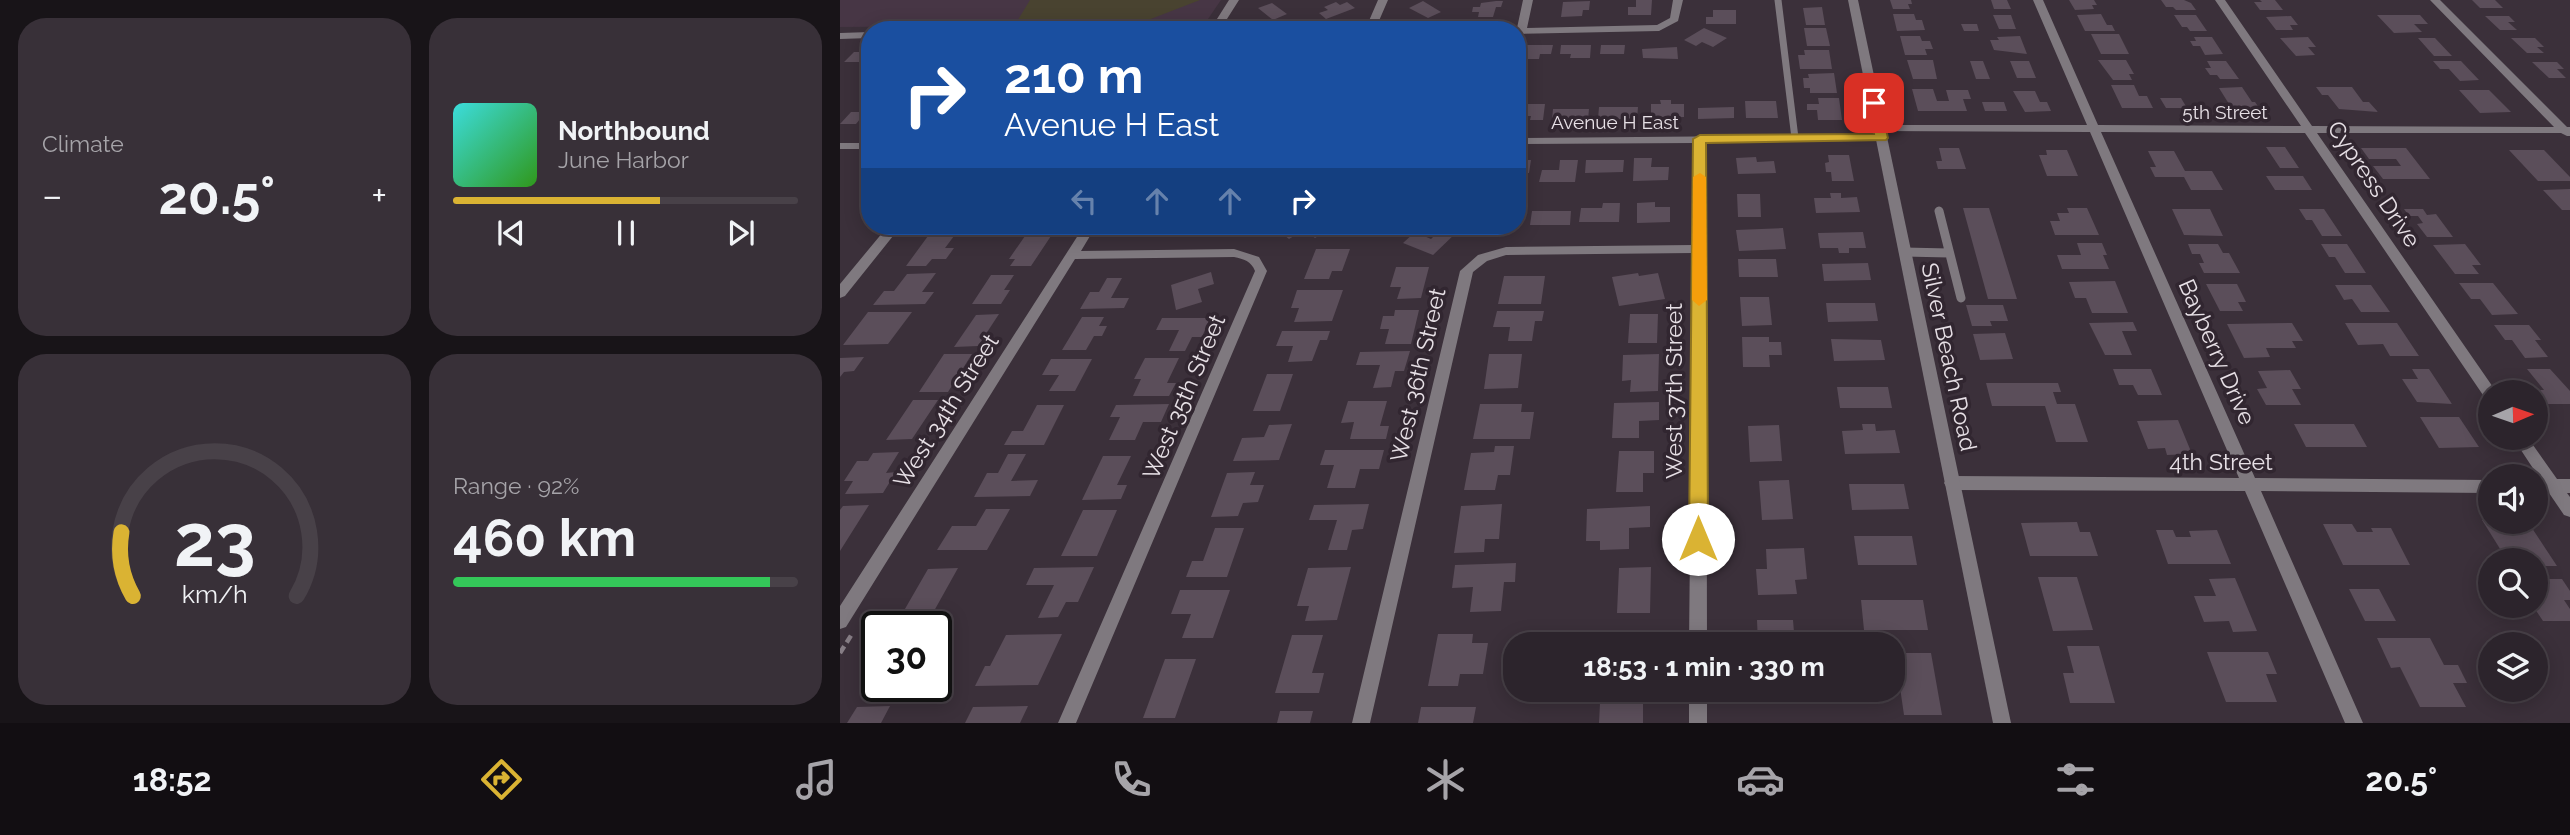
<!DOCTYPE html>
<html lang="en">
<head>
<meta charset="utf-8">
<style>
  body { margin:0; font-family:Raleway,sans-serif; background:#383038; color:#f1f3f6; height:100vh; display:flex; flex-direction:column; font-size:26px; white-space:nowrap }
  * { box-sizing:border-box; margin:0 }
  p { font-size:23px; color:#a6a4a9 }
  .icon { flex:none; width:38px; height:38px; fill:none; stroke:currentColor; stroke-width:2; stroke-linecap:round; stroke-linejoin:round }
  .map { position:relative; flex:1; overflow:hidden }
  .drawer { display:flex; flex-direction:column; gap:18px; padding:18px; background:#181418; width:840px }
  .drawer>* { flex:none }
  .guide { position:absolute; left:21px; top:21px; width:665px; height:214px; border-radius:28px; box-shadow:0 4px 18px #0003,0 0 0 2px #484148; background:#1a4fa0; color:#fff; overflow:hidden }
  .needle { width:46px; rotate:88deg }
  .tools { position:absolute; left:1638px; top:380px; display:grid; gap:14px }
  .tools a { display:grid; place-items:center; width:70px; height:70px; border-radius:50%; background:#2c242c; box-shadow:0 4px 18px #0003,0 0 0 2px #484148; font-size:35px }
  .speed { position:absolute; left:21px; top:611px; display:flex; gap:14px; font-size:35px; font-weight:700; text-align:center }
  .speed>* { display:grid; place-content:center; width:91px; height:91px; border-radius:50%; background:#2c242c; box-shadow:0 4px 18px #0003,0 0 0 2px #484148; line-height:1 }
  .speed .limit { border:4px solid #111; border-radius:10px; background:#fff; color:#111 }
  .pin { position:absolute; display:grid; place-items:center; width:60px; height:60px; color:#fff; margin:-30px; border-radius:14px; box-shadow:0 4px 10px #0006 }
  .me { position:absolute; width:77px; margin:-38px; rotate:0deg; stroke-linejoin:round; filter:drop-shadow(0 0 5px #0008) }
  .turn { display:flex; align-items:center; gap:24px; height:147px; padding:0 28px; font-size:32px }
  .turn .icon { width:91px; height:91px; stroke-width:2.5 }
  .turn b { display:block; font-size:49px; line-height:60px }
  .lanes { display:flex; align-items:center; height:66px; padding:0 28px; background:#0003; justify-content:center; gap:35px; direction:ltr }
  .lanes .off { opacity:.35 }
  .big { font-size:52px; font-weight:700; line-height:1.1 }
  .drawer .widget { flex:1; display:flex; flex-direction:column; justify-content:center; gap:10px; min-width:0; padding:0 24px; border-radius:28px; background:#383038 }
  .drawer .dial { align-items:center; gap:0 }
  .dial svg { height:182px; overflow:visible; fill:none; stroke:#484148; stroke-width:7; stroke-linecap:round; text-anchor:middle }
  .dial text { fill:#f1f3f6; stroke:none }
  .song { display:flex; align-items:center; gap:21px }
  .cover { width:84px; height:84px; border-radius:10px; background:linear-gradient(135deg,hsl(180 70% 55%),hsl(110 70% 35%)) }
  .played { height:7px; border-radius:4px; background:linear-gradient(90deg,#dab333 60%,#484148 60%) }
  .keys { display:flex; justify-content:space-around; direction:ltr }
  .heat { display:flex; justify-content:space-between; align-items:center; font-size:38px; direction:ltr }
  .charge { height:10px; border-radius:5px; background:linear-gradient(90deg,#34c759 92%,#484148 0) }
  .drawer .tiles { flex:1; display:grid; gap:18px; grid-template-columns:repeat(2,1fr) }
  .trip { position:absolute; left:663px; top:632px; width:402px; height:70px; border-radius:28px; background:#2c242c; box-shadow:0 4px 18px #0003,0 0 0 2px #484148; font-weight:700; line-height:70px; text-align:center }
  .dock { display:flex; height:112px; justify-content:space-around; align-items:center; background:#120e12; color:#a6a4a9 }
  .dock .icon { width:49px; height:49px }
  .dock .selected { color:#dab333 }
  .dock b { font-size:32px; color:#f1f3f6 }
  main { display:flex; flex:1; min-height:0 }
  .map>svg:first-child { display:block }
  .built { fill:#473645 }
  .green { fill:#494330 }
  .building { fill:#5b4e5a }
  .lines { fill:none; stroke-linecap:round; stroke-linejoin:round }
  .path-far1 { stroke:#867d85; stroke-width:2.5; stroke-dasharray:5 2.5; stroke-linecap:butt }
  .path { stroke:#867d85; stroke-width:4.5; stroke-dasharray:8 4.5; stroke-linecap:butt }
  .service-far1 { stroke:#7f797f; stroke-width:7 }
  .service { stroke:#7f797f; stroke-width:9 }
  .minor { fill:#7f797f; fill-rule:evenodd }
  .tertiary { fill:#7f797f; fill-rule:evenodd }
  .route { fill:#dab333; stroke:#8e7421; stroke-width:2 }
  .slow { fill:#f59e0b }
  .labels { text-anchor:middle; stroke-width:7; stroke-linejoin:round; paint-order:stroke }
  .far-street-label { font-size:19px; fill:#e7e0e6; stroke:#312630 }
  .street-label { font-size:23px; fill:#e7e0e6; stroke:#312630 }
</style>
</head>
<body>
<main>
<section class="drawer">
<div class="tiles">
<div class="widget"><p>Climate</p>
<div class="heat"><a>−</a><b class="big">20.5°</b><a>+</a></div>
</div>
<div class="widget">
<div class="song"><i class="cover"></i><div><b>Northbound</b><p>June Harbor</p></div></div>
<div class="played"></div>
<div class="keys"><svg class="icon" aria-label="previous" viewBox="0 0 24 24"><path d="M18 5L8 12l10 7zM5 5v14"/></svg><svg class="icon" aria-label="pause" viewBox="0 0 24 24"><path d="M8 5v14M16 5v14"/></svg><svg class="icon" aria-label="next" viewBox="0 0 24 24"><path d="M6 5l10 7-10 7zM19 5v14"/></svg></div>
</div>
<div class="widget dial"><svg viewBox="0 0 100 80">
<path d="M14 69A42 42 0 1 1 86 69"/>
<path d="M14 69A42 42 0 0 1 9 41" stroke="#dab333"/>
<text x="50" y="56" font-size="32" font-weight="700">23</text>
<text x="50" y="72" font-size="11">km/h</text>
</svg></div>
<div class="widget"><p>Range · 92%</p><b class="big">460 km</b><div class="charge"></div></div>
</div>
</section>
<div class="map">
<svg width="1730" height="723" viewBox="0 0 1730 723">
  <rect width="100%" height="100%" fill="#3b303a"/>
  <path class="built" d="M0 0H381L368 19 355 25 0 27Z"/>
  <path class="green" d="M190 0H360L303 22 176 23Z"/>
  <path class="building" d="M796 0H812L811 15H788V7H796Z
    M1050 0H1071L1072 4H1068L1070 9H1053Z
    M1151 0H1167L1171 9H1154Z
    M1229 0H1254L1257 5H1252L1254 9 1235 10Z
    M1321 0H1344L1351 3 1356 10H1336L1333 7H1326Z
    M1420 0H1435L1443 10H1420L1414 2H1422Z
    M1632 0H1655L1663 8H1640Z
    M583 1 601 12 588 18 569 8Z
    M656 1H663L661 7H656L653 17H638L639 12H632L633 7H640L641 3Z
    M750 1 749 10H743L742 16 721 17 723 2Z
    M496 2 500 5 507 2 515 8 486 19 479 13 488 10 484 7Z
    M432 3 447 14 433 20 418 8Z
    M982 7 985 25H966L963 8Z
    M873 10H896V24H866V17H873Z
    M1053 14H1074L1076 20H1082L1085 30 1057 31Z
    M1261 14 1267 25H1272L1275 31H1245L1237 15Z
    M1153 15H1171L1176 29H1159Z
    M1334 15H1356L1367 31H1350L1347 27H1342Z
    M1537 15H1580L1588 24H1574L1582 32 1554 33Z
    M1451 16 1458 25H1450L1453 30H1436L1426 17Z
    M1645 16H1669L1675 22H1668L1677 30H1660Z
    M1121 24H1137L1139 31H1124Z
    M864 28 887 38 873 47 862 42 856 46 844 40Z
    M964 28H986L990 46H967Z
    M1251 34H1279L1289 54H1261Z
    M1060 36H1080L1082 41H1090L1093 49H1085L1087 55H1065Z
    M1180 36 1187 54 1154 50 1150 40H1159L1157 37Z
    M1354 37H1372L1383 54 1365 55 1360 46H1353L1350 41H1356Z
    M1468 37 1476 47H1468L1475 55 1456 56 1440 38Z
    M1578 38H1595L1612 56H1594Z
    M1671 38H1695L1704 47H1697L1704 53H1687Z
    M681 45H713L711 54H700L699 59H677Z
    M721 45H751L750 58H730L731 54H720Z
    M761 45H785L784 54H760Z
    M837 47 838 59 803 58 802 49Z
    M964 50H989L992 69H960L958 55H965Z
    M14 52H30V62H4Z
    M1067 60H1093L1097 79H1073Z
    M1258 60H1286L1294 74H1289L1292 80H1273Z
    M1130 61H1143L1150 79H1136Z
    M1170 61H1189L1196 78H1177Z
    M1367 61H1386L1399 79H1380L1377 75H1370L1365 68H1371Z
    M1593 61H1621L1639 80 1620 81 1609 69H1600Z
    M1692 62H1717L1724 69H1717L1726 78H1709Z
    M994 73 997 93H970V88H964L963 78H969L968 74Z
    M1271 85H1294L1299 96H1307L1313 108H1282Z
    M1402 87 1412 102H1415L1422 112H1394L1379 88Z
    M1476 87H1512L1523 102H1529L1538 112 1499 109 1488 95H1482Z
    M1072 89H1093L1097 101H1109L1106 90H1128L1131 99H1123L1127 111H1078Z
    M1619 90H1649L1671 112 1640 113Z
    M1173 91H1195L1200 102H1207L1211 111 1185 112Z
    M978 98H999L1002 120H978L977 110H967V104H979Z
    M1320 98H1341L1347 108H1326Z
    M820 100H831V104H844V117L811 118V104H821Z
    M905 101H936L938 118H906Z
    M1142 102H1164L1167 111H1145Z
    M677 104H705L703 120H690L691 116H677Z
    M759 107H798L797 119H758Z
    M894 107V118L858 119V108Z
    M713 109H749L748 120H712Z
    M11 112H30V119H20L16 124H0Z
    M1426 147H1445L1459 168H1440Z
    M1099 148H1119L1126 169H1098L1096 161H1102Z
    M1521 148H1566L1590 179H1543L1533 166H1561L1556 159H1529Z
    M1206 150H1227L1238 176H1207L1199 155H1207Z
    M1669 150H1704L1730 177V181H1698Z
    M1308 151H1334L1345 171H1372L1383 190H1351L1344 177H1315L1310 167H1316Z
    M988 155H1009L1014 181H992L991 172H986L985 163 989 162Z
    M916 157 917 162 934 161 936 173 898 174 896 158Z
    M794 158H812L811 167H829L828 180 793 181Z
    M677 160H691L689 173H677Z
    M720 160H738L735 182H699L702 170H719Z
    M746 160H784L783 172 745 173Z
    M1426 176H1463L1472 190H1435Z
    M1730 189V210H1722L1703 190Z
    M990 193H1001V198L1017 197 1020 212 976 213 974 198H991Z
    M897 194H920L921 217H898Z
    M815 202V207H830V222L797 223V203Z
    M763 203H780L779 222H739L741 208H762Z
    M1123 208H1149L1177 299H1148Z
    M1227 208H1247L1259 235H1215L1210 221H1220L1217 213H1229Z
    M1332 209H1370L1383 236 1344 235Z
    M1459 209H1484L1502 236H1482L1472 220H1466Z
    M1564 209H1583L1587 215 1596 214 1613 237H1587L1577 224 1583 223 1578 216H1569Z
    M692 211H731L730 225H690Z
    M446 226H495L475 238 464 230 449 239 438 230Z
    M584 226H606L618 231 593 255 563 243 575 232 591 239 596 234 581 228Z
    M943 228 946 249 899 251 896 230Z
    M1023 232 1026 248H1009V253H999L998 248H980L978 233Z
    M88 236H114L105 248H114L106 259H92L86 266H66Z
    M185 236H211L191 266H170L175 259H169Z
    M1237 243H1262L1267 255H1263L1269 269H1222L1217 255H1241Z
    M1348 244H1378L1383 253H1389L1400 273H1364L1359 263H1364L1360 254H1352Z
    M1481 244H1507L1526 273H1505L1495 257H1489Z
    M1625 244 1641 265H1632L1639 274H1615L1593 245Z
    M476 249H510L502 271H492L489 279H464Z
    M898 259H936L938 277H899Z
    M1028 263 1031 280 984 281 982 264Z
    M556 267H589L581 298 557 299 561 287H550Z
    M371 272 374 284 358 289 362 302 336 310 331 285Z
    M96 273 82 292H94L85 304 33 305 44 291H54L67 274Z
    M798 273 799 276 818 273 825 299 779 306 772 277Z
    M151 275H174L164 290H170L161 304H132Z
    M664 276H705L701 304H658Z
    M267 278H282L271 298H289L284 308 240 309 250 292H259Z
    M1275 281 1288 313H1252L1246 298H1235L1229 282Z
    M1619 283H1653L1678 314 1652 315 1640 299H1631Z
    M1366 284H1397L1406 302H1398L1403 311H1380Z
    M1495 285H1531L1550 312H1521L1512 299 1504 300Z
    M457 290H503L492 321 454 322 459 308H451Z
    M900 297H929L932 325 902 326Z
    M986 303H1035L1038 321 988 322Z
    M1126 305H1163L1168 321H1150L1152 326H1132Z
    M555 310H579L571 344H545L549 329H540L543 316H554Z
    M657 311H704L702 321H695L692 341H668L670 327H653Z
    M28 312H72L48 344 3 345Z
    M159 314 138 346 114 347 136 315Z
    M790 314H818L817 343H788Z
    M242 317H264L259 326H267L262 336H254L246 350H222Z
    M322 318H370L362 337H352L345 351H329L339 330H316Z
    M1293 322 1297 331H1282L1292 355H1265L1249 323Z
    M1452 323 1463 341H1452L1456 348H1426L1430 357 1404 358 1387 324Z
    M1505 323H1557L1579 356H1550L1543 344 1518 345Z
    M1654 325H1689L1701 340H1695L1708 357 1685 358 1672 340H1665Z
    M442 331H490L487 340H480L472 361 448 362 453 346H436Z
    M1165 333 1173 359 1140 360 1133 334Z
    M902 337H929V342H941L942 355H929L930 367H903Z
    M991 339 1041 340 1045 360 994 361Z
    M570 351 564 371H555L551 387 533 388 540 365H516L520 352Z
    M104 354H132L108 392H79Z
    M649 354H682L678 388 644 389Z
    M819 354 818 391 790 392 791 380 782 381 783 355Z
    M24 357 14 371 4 372 0 377V358Z
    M305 358H339L327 383H336L329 396H293L301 379H294Z
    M211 359H252L235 391H209L219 375H202Z
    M1273 369H1311L1322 395H1298L1293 385H1279Z
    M1572 369H1589L1612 404 1577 402 1562 379H1578Z
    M1687 369H1710L1730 391V404H1707L1697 390H1704Z
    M1450 370 1461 389H1452L1461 405H1426L1417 389 1427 388 1418 371Z
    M427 374H453L440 411H413Z
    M1146 383H1218L1221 392H1213L1217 404H1235L1248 442H1216L1205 406H1152Z
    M997 387H1048L1052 408H1000Z
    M73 400H98L72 439 46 440Z
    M508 401H547L540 426H549L546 439H510L514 422 501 423Z
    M819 402V420L799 421V438H772L774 403Z
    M329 404 321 422H303L295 440H269L280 417H270L276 405Z
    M640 404H682L681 412H694L690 439H633Z
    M197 405H224L204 445H164L172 431H183Z
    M1580 417H1619L1639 447 1599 448Z
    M1338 420 1352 454 1327 455 1325 448 1308 449 1297 421Z
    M452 424 439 460 393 461 402 438 424 437 429 425Z
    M1022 424H1035L1036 431 1055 430 1060 453 1005 454 1002 431 1023 430Z
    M1454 424H1514L1527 447H1466Z
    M939 425 942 461 910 462 908 426Z
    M655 446H674L670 475H658L655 490H624L631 453 654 452Z
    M485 450H544L539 469H520L515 488H487L494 465H480Z
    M779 451H814V473H803V492H776Z
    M59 452 46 473 56 472 43 493 5 494 13 481H4L17 461H28L33 453Z
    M168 454H186L171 481 198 480 190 496 134 497 147 473H158Z
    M263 456H291L277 485H287L281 499 242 500Z
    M415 472 410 485H424L418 502 403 503 398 516 371 517 387 473Z
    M949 480 953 519 922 520 919 481Z
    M1009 484H1064L1069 509 1012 510Z
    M529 504 523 529 512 530 507 550H488L497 520H469L474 505Z
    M662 504 659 539H645L644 552 614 553 621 506Z
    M29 505 0 551V510L3 506Z
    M810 506V527L789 528V549L760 550V541H746L747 509Z
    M146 509H170L147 550H97L112 526H136Z
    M243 510H277L257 556H221Z
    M1642 520 1688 522 1717 566H1696V560H1667Z
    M1237 522 1240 532H1250L1258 556H1190L1181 523Z
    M1483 524H1512L1517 532H1533L1531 528H1551L1570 565H1503Z
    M375 528H404L387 577H346L352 561H363Z
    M1316 530H1333L1336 537H1351L1349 531 1377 530 1391 564H1328Z
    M1014 536H1072L1077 565H1018Z
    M964 548 967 579 955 580 957 594 918 595 916 569H927L926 549Z
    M676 563 675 582H664L661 611 630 612 633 587 612 588 615 565Z
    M254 567 238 602H226L218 617 198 618 214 585H186L194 568Z
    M511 567 497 620 465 621 469 606H457L468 568Z
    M811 567 810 613H777L779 568Z
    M118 568 89 620 58 621 88 569Z
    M1198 577H1237L1253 630 1213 631Z
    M1395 578 1417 631 1393 632 1389 621 1364 622 1354 596H1376L1369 579Z
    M1696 579H1722L1730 591V600H1724L1730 609V621H1703L1693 606H1696Z
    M1509 589H1539L1556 621H1525Z
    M340 590H390L373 638H342L351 614H331Z
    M1021 600H1083L1088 630H1024Z
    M917 620H953L955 644H918Z
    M768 633H804V644H768Z
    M222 634 198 685 135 686 145 666H150L166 635Z
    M598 634H633L632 643H648L643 674H620L618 686H588Z
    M452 635H483L472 673H484L479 693H435Z
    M1537 638H1590L1604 665H1618L1627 683H1613L1626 707H1580L1560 667 1551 668Z
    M1227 646H1259L1275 703H1230L1223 673H1234Z
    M1367 652H1428L1437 674H1426L1437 702H1386Z
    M1055 653H1091L1102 715H1064Z
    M325 659H356L335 718H303Z
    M803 702V723H759L760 703Z
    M50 706 41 723H7L17 707Z
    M188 706 180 723H125L133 707Z
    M581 707H636L633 723H578Z
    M440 711H473L470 723H437Z"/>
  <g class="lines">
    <path class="path-far1" d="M302 30 361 29"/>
    <path class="path" d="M0 653 12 634"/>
    <path class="service-far1" d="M938 0 955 138"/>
    <path class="service" d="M1099 211 1121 298
      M1064 252 1109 253"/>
    <path class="minor" d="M389 0H399L380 30H370Z
      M538 0H548L535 30H525Z
      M683 0H693L687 28 817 25 830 18 833 0H843L838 21 819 31 677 34V30H673L677 28Z
      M1193 0H1203L1258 125 1461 126 1375 0H1385L1472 126 1714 127 1590 0H1600L1727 127H1730V136H1727L1721 133H1477L1655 390 1656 392H1650V400L1645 398 1465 133 1261 132 1415 478 1650 480V493L1421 491 1523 723H1505L1405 491 1112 490 1107 488 1104 483 1107 478 1112 476 1399 478 1250 132 1039 131 1033 128 1039 125H1247Z
      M30 32V38L0 39V33Z
      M1041 135 1045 136V140L866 143 867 644H849L853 253 666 255 647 261 633 272 530 723H512L620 271 638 255 666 247 853 245 854 143 677 144V138Z
      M0 143H30V149H0Z
      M48 226H61L5 296 0 298V284Z
      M244 226H256L241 251 394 249 419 257 427 271 236 723H218L415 271C411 261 404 259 394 257L235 259 6 627 0 629V606Z
      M1673 438H1688L1717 479H1730V493H1727L1730 497V517L1724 515 1709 493 1696 492V480L1700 479Z
      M849 690H867V723H849Z"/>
    <path class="tertiary" d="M1008 0H1018L1171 723H1153Z"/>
  </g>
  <path class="route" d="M1034 99 1040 103 1048 138 1046 140 866 143 868 539 865 544 858 547 852 544 849 539 853 139 860 135 1034 134 1028 103Z"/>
  <path class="slow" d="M860 173 866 177 867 300 859 306 852 300 853 177Z"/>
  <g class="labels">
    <g class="far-street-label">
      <text x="1385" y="119">5th Street</text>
      <text x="775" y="129">Avenue H East</text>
    </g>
    <g class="street-label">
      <text transform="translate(1534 184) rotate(56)" y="8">Cypress Drive</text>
      <text transform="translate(1377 352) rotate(66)" y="8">Bayberry Drive</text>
      <text transform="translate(1109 357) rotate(78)" y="8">Silver Beach Road</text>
      <text transform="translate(578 375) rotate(-77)" y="8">West 36th Street</text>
      <text transform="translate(834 391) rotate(-90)" y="8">West 37th Street</text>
      <text transform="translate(344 397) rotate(-67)" y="8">West 35th Street</text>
      <text transform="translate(106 411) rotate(-58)" y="8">West 34th Street</text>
      <text x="1381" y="470">4th Street</text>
    </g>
  </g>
</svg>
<div class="tools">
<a><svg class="needle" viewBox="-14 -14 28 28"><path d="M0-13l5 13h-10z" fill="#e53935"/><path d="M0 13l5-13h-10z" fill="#a6a4a9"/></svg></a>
<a><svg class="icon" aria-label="sound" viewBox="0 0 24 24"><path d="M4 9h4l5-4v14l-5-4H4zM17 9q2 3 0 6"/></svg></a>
<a><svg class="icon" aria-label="search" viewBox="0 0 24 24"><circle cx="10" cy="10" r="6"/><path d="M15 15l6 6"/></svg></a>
<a><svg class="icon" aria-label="layers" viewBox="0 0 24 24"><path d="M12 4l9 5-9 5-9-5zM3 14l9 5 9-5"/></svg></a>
</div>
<div class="speed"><div class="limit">30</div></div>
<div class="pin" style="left:1034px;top:103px;background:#d93025"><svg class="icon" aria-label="arrive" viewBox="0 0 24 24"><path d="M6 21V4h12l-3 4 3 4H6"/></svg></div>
<svg class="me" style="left:858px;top:539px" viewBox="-20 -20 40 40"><circle r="19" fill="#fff"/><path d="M0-13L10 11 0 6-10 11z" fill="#dab333"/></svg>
<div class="trip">18:53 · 1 min · 330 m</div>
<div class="guide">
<div class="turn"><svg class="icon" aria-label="right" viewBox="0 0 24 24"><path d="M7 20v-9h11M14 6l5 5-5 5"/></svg><div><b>210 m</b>Avenue H East</div></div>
<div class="lanes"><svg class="icon off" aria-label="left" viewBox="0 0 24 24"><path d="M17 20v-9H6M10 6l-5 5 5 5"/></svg><svg class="icon off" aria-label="ahead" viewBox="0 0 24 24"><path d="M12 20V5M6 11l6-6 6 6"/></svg><svg class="icon off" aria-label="ahead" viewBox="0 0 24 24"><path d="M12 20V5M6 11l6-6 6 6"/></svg><svg class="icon" aria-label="right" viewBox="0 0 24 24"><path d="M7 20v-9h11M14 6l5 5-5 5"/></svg></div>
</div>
</div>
</main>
<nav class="dock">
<b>18:52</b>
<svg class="icon selected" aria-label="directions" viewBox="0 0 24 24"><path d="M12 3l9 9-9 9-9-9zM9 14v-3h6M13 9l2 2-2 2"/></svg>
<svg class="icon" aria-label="music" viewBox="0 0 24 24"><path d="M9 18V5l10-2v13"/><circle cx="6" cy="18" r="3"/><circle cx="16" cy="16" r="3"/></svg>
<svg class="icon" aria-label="phone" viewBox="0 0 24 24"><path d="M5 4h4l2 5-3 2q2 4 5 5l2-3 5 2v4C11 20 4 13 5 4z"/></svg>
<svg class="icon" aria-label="climate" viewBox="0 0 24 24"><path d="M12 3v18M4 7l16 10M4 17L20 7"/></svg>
<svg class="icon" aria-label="car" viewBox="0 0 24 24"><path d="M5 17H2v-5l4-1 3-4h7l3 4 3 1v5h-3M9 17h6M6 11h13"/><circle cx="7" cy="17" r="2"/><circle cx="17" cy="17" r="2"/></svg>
<svg class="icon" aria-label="filters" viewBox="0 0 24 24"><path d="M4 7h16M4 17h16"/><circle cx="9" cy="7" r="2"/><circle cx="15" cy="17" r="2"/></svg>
<b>20.5°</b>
</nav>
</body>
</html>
